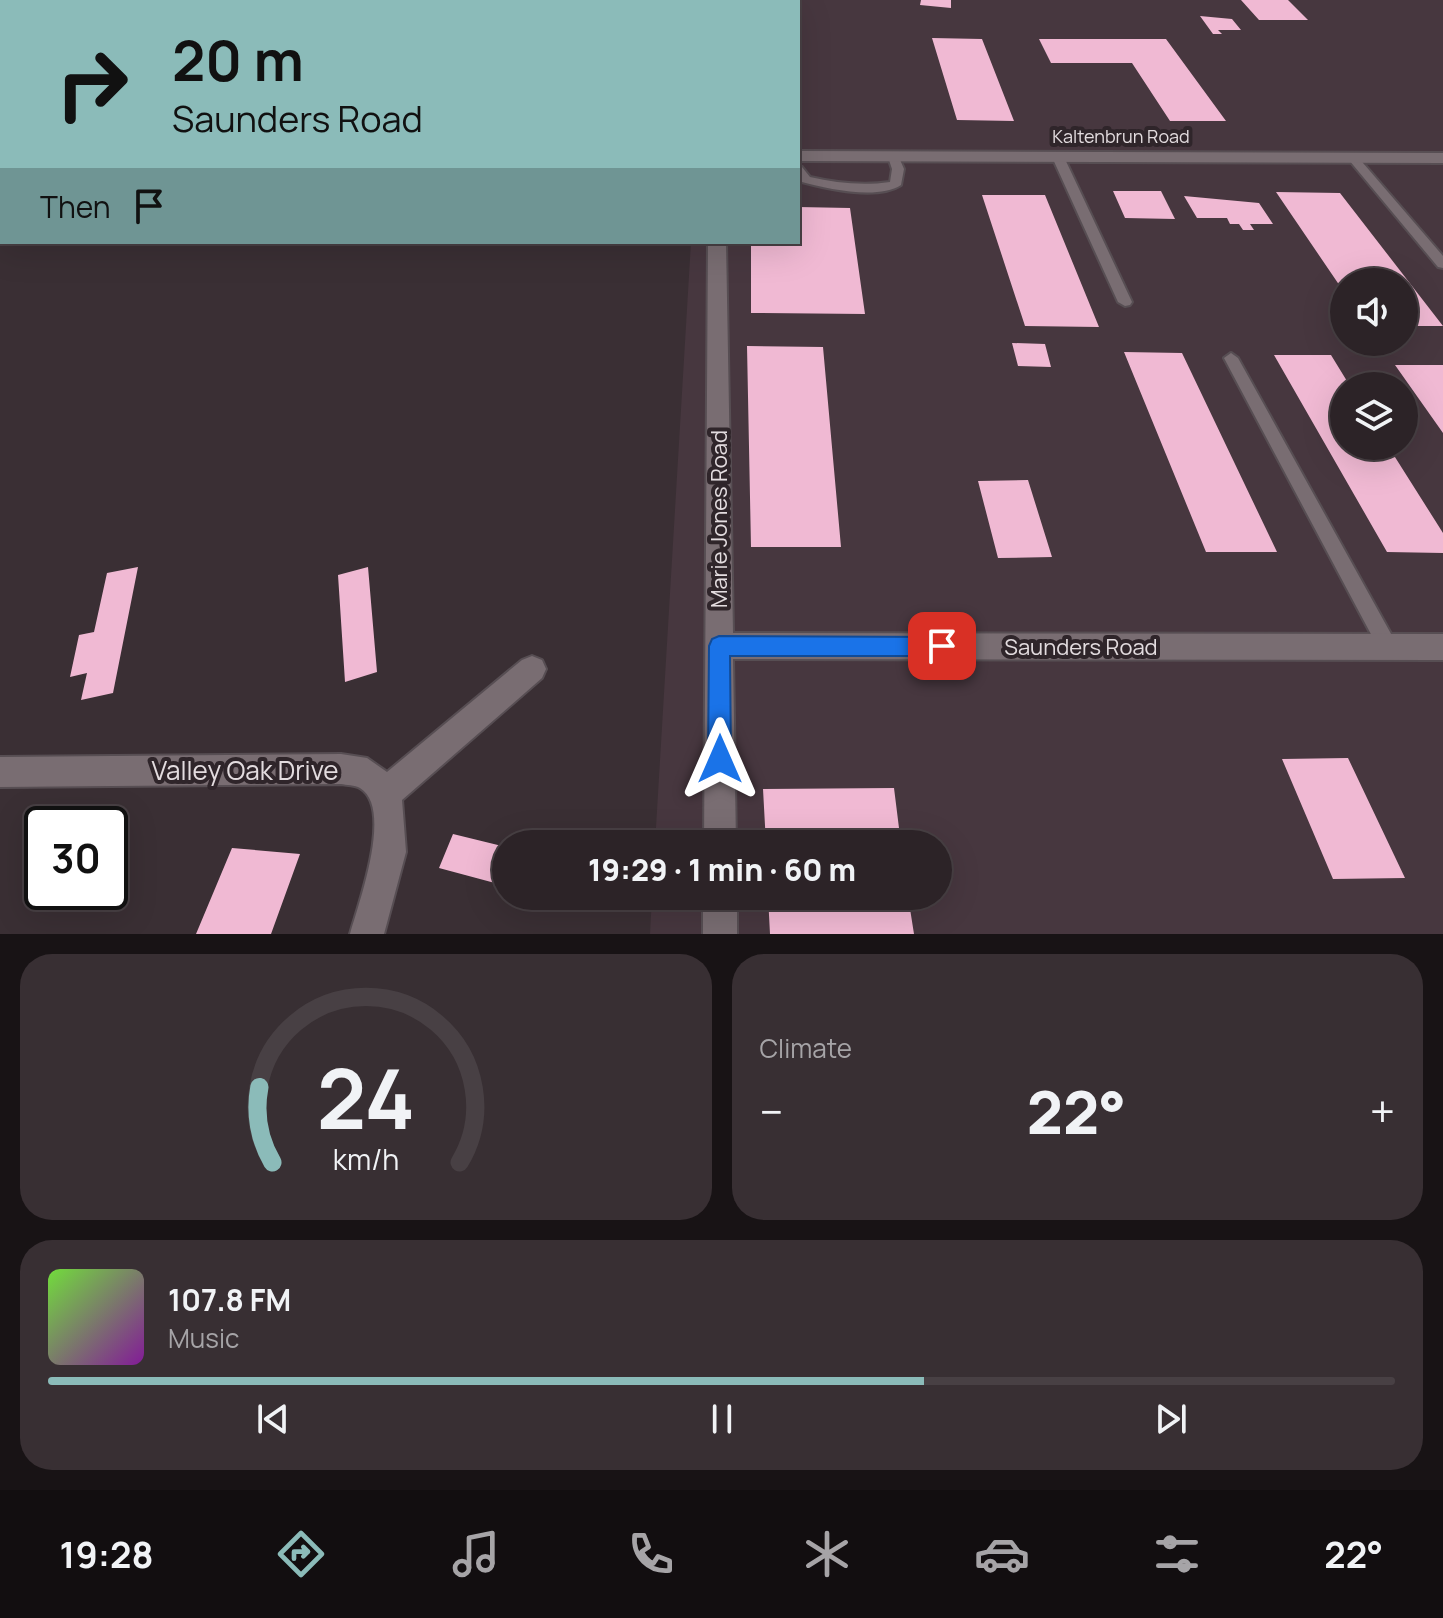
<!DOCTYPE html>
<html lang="en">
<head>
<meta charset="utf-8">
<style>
  body { margin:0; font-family:Manrope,sans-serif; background:#382f33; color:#f1f3f6; height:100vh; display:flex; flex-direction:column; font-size:30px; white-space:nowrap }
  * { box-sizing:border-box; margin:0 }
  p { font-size:26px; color:#a6a4a7 }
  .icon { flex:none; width:44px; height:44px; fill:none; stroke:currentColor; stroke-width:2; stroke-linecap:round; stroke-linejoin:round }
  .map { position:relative; height:934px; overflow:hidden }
  .sheet { display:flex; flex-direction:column; gap:20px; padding:20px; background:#181315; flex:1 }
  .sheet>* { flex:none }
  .guide { position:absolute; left:0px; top:0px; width:800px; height:244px; box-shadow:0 8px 32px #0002,0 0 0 2px #484044; background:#8bbbb9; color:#111; overflow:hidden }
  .tools { position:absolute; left:1330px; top:268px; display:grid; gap:16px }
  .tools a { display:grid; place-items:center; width:88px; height:88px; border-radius:50%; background:#2c2327; box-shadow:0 8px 32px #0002,0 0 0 2px #484044; font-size:40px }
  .speed { position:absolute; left:24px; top:806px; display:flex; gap:16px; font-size:40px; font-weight:700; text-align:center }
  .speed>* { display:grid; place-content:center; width:104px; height:104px; border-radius:50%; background:#2c2327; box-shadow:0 8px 32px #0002,0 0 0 2px #484044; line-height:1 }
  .speed .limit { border:4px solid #111; border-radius:12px; background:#fff; color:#111 }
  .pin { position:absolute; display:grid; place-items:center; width:68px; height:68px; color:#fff; margin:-34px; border-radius:16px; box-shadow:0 4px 12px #0006 }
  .me { position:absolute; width:88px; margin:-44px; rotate:0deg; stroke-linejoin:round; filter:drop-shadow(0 0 6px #0008) }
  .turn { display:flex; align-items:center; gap:28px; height:168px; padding:0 40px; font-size:36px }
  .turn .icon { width:104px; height:104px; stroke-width:2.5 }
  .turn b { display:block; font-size:56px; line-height:68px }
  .then { display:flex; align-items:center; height:76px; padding:0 40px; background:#0003; gap:16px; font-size:30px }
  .big { font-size:60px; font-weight:800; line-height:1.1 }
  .sheet .widget { flex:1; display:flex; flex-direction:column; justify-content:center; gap:12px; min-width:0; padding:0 28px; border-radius:32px; background:#382f33 }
  .sheet .dial { align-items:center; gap:0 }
  .dial svg { height:208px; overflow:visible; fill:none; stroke:#484044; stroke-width:7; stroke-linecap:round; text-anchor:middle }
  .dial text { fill:#f1f3f6; stroke:none }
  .song { display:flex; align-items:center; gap:24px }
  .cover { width:96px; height:96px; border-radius:12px; background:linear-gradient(135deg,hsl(100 70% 55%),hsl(290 70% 35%)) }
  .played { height:8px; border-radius:4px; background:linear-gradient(90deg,#8bbbb9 65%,#484044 65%) }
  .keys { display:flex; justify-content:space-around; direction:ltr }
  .heat { display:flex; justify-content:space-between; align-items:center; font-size:44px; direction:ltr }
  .sheet .tiles { flex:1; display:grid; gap:20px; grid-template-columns:1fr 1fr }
  .widget:last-child { grid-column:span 2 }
  .trip { position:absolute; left:492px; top:830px; width:460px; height:80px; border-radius:40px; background:#2c2327; box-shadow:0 8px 32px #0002,0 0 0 2px #484044; font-weight:800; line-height:80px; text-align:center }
  .tab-bar { display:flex; height:128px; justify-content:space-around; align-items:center; background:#120e10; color:#a6a4a7 }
  .tab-bar .icon { width:56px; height:56px }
  .tab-bar .current { color:#8bbbb9 }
  .tab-bar b { font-size:36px; color:#f1f3f6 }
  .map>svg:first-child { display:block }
  .built { fill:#47373f; fill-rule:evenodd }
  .building { fill:#f0b9d3 }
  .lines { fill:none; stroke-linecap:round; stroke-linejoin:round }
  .service-casing { stroke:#574e53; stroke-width:4 }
  .minor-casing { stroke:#574e53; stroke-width:4 }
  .service { fill:#796d72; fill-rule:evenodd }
  .minor { fill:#796d72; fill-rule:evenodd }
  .route { fill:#1a73e8; stroke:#114b97; stroke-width:2 }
  .labels { text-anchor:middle; stroke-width:8; stroke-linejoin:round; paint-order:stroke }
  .far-street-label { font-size:18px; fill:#e3dcdf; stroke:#2f252a }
  .street-label { font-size:22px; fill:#e3dcdf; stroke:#2f252a }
  .near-street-label { font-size:26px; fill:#e3dcdf; stroke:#2f252a }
</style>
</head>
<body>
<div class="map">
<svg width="1443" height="934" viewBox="0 0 1443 934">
  <rect width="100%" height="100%" fill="#3a2f34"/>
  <path class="built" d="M208 0H1443V934H650L652 896H938V844H655L691 242H798V2ZM1344 282H1404V342H1344ZM1344 386H1404V446H1344Z"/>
  <path class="building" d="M921 0H951V8L920 5Z
    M1241 0H1288L1308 20H1259Z
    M1200 16 1232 19 1241 30H1218L1222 34H1213Z
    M932 38 982 39 1014 121 957 120Z
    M1039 39H1166L1226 121H1170L1132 63H1051Z
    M1113 191H1161L1175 219 1125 218Z
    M1276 192 1340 193 1443 326H1404V282H1344V292Z
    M982 195H1045L1099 327 1025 326Z
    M1184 196 1259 203 1273 224H1250L1254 230H1243L1239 224H1230L1227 218H1197Z
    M798 207 850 208 865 314 751 313V242H798Z
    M1012 343 1045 344 1051 367 1018 366Z
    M747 346 823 347 841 547H751Z
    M1124 352 1182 353 1277 552H1206Z
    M1274 355H1331L1350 386H1344V446H1388L1443 533V553L1387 552Z
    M1395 365H1443V433Z
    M1028 480 1052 557 998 558 978 481Z
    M138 567 113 693 81 700 87 673 70 677 79 635 94 632 107 573Z
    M368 567 377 672 345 682 338 575Z
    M1348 758 1405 878 1333 879 1282 759Z
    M894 788 901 844H766L763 789Z
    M453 834 506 847V886L439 868Z
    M232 848 300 854 271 934H196Z
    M547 896H604L600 912Z
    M768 896H908L914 934H770Z"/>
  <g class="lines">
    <defs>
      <path id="service" d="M1058 154 1064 157 1132 302 1130 305 1125 306 1118 302 1052 157Z
        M890 155H898L904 169 901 185C878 200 828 189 802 182L798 177V166L802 167 810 177C836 183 863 186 890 182L892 169 888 157Z
        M1349 156H1357L1443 256V268L1438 267 1349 160Z
        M0 216H2V224H0Z
        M1231 353 1238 358 1395 641 1397 647 1395 653 1388 656 1381 653 1224 358Z"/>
      <path id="minor" d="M124 0H138L122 2Z
        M714 0H728V2H714Z
        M0 63H2V71H0Z
        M798 151 1443 153V163L798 161Z
        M708 242H726L733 633 1443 634V660L733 659 736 844H704Z
        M532 656 542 660 546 669 542 678 402 800 406 852 384 934H350C358 905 394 808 360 788 355 785 346 785 341 784L0 787V757L341 754 367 758 387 772 522 660Z
        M703 896H737V934H703Z"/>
    </defs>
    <use href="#service" class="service-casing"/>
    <use href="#minor" class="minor-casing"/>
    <use href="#service" class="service"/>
    <use href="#minor" class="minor"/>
  </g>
  <path class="route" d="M719 636 942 637 950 640 953 646 950 653 942 656H730L731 759 728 767 720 771 711 767 708 759 709 646 712 639Z"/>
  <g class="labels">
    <g class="far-street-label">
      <text x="1121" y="143">Kaltenbrun Road</text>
    </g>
    <g class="street-label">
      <text transform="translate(719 519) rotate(-90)" y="8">Marie Jones Road</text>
      <text x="1081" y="655">Saunders Road</text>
    </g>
    <g class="near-street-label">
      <text x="245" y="780">Valley Oak Drive</text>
    </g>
  </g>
</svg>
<div class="tools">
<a><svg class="icon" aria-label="sound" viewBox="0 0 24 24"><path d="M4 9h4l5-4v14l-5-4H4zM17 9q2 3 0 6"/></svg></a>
<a><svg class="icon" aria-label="layers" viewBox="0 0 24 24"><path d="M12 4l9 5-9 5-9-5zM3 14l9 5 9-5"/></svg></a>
</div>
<div class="speed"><div class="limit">30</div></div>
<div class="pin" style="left:942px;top:646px;background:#d93025"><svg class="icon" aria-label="arrive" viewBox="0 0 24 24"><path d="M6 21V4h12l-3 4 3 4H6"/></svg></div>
<svg class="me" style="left:720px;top:759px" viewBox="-20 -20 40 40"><path d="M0-17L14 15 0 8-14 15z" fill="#1a73e8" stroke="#fff" stroke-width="4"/></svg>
<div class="trip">19:29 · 1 min · 60 m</div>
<div class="guide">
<div class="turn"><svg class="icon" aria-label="right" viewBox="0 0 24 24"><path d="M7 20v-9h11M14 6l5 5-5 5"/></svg><div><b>20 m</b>Saunders Road</div></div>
<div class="then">Then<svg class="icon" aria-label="arrive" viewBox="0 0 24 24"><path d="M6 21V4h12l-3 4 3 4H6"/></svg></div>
</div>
</div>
<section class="sheet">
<div class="tiles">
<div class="widget dial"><svg viewBox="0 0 100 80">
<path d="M14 69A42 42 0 1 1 86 69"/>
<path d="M14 69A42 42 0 0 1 9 40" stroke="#8bbbb9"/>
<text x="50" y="56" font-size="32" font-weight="700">24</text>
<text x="50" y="72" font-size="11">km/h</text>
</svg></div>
<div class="widget"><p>Climate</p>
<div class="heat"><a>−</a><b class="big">22°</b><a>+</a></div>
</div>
<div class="widget">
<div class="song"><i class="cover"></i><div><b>107.8 FM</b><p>Music</p></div></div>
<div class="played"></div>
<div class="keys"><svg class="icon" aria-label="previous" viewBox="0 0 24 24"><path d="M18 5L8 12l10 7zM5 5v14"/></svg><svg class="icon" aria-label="pause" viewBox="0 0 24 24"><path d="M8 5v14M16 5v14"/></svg><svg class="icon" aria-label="next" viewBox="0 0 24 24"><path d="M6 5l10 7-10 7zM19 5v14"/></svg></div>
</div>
</div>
</section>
<nav class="tab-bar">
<b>19:28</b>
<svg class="icon current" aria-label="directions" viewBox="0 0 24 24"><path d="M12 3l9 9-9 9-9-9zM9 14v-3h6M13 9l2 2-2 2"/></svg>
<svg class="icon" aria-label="music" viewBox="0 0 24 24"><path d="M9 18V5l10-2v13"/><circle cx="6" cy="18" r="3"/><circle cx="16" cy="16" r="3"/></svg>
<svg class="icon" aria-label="phone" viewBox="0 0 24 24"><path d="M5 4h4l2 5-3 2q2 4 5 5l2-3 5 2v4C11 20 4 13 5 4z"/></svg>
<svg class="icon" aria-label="climate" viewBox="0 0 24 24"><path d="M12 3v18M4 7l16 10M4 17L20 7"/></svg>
<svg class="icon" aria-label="car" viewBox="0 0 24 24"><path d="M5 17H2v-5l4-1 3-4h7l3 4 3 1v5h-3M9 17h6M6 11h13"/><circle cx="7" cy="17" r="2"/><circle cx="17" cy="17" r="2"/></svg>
<svg class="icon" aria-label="filters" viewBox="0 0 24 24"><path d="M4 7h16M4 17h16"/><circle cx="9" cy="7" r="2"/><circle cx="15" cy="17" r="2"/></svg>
<b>22°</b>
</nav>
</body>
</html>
